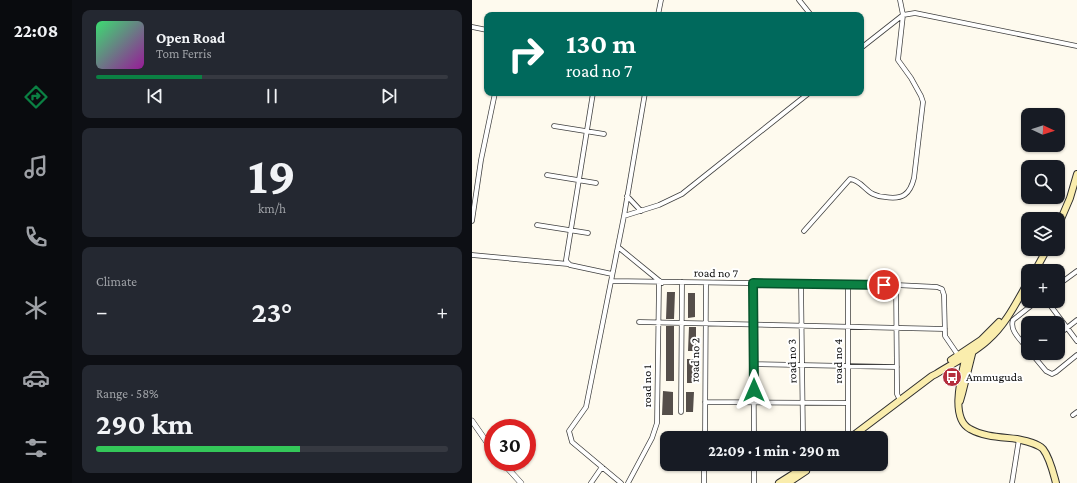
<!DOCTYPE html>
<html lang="en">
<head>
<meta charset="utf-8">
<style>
  body { margin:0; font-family:"Crimson Pro",serif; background:#242831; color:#f1f3f6; height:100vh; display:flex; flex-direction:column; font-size:15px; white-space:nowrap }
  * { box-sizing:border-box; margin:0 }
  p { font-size:13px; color:#9ea1a6 }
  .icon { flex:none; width:22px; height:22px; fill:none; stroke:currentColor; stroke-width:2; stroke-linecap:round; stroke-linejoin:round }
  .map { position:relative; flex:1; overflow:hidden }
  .details { display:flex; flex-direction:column; gap:10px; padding:10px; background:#0d0f14; width:400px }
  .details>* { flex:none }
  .top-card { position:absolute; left:12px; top:12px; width:380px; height:84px; border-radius:8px; box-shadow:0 1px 3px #0004; background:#00695c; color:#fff; overflow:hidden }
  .needle { width:26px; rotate:94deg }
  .buttons { position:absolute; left:549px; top:108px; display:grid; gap:8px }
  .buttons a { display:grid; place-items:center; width:44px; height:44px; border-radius:8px; background:#171b24; box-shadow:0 1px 3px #0004; font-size:20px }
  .speed { position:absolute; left:12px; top:419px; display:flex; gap:8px; font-size:20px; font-weight:700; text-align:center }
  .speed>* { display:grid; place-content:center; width:52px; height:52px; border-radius:50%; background:#171b24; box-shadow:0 1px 3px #0004; line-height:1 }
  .speed .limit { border:6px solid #d22; background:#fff; color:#111 }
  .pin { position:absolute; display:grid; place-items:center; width:34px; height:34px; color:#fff; margin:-17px; border:2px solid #fff; border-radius:50%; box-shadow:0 1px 4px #0007 }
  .me { position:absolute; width:44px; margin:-22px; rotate:0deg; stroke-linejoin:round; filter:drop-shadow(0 0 3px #0008) }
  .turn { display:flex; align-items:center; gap:14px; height:84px; padding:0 16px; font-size:18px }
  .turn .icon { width:52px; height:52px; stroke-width:2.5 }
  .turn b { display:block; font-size:28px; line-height:34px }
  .big { font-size:30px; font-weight:700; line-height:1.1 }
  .details .card { flex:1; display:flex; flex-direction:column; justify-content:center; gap:6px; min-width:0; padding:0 14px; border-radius:8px; background:#242831 }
  .details .dial { align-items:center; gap:0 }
  .dial b { font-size:52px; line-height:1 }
  .song { display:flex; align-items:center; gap:12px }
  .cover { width:48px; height:48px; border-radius:6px; background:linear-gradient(135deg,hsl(140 70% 55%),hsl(300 70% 35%)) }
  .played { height:4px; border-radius:2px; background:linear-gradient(90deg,#0b8043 30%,#363941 30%) }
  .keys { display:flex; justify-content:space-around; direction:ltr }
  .heat { display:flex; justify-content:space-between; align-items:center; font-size:22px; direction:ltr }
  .charge { height:6px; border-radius:3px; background:linear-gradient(90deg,#34c759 58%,#363941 0) }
  .trip { position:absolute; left:188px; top:431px; width:228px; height:40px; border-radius:8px; background:#171b24; box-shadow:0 1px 3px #0004; font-weight:700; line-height:40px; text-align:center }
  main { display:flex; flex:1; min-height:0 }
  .menu { display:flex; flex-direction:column; width:72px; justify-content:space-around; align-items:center; background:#090b0e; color:#9ea1a6 }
  .menu .icon { width:28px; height:28px }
  .menu .current { color:#0b8043 }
  .menu b { font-size:18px; color:#f1f3f6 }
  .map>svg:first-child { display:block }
  .building { fill:#554e4a }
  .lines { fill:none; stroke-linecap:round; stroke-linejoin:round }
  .minor-casing { stroke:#404040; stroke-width:5.5 }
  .tertiary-casing { stroke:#404040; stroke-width:6 }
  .secondary-casing { stroke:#2f2f2f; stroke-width:8 }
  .minor { stroke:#fff; stroke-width:4 }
  .tertiary { stroke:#fff; stroke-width:5 }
  .secondary { stroke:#faedad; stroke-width:6 }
  .route-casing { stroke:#07532c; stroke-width:10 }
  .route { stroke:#0b8043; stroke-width:7 }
  .labels { text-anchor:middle; stroke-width:4; stroke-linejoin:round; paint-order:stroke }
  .street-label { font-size:12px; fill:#0d0d0d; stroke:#fff }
  .poi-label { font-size:12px; fill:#0d0d0d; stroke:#fff; text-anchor:start }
</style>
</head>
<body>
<main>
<nav class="menu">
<b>22:08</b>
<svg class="icon current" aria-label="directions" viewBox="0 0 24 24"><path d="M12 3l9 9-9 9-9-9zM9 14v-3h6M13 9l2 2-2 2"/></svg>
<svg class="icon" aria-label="music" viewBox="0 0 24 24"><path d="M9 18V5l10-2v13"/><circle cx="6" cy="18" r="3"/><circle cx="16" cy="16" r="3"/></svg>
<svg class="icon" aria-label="phone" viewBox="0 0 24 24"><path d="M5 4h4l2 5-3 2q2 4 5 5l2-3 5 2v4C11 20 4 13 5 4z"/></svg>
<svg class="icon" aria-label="climate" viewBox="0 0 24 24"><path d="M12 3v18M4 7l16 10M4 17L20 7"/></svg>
<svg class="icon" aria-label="car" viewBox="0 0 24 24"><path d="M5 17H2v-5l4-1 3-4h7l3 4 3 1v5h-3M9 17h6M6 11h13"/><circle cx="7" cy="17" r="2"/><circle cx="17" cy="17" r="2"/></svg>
<svg class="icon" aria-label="filters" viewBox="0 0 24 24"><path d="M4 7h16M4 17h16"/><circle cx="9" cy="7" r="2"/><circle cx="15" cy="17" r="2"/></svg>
</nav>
<section class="details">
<div class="card">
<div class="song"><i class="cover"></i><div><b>Open Road</b><p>Tom Ferris</p></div></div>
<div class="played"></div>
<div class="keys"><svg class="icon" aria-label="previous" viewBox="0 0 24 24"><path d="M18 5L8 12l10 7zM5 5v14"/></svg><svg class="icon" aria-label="pause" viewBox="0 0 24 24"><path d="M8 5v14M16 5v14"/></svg><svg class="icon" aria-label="next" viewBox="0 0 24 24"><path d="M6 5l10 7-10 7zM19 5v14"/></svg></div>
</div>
<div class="card dial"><b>19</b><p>km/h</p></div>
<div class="card"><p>Climate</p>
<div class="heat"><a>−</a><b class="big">23°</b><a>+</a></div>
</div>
<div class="card"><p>Range · 58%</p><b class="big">290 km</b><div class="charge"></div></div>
</section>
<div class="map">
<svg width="605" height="483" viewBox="0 0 605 483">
  <rect width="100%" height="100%" fill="#fefaee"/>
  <path class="building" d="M195 292H203L202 319H194Z
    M216 293H223V317L216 318Z
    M194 326H202V381H194Z
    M217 327H224V351H216Z
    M215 359H222V383H215Z
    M191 391 201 392V415H190Z
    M214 392H222L221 412H214Z"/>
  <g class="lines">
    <defs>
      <path id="minor" d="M327 0 339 15
        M186 15 189 0
        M0 27 15 30
        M389 48 431 15 443 13 605 46
        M121 93 94 260 95 262 98 265 140 274
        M82 126 132 134
        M75 175 124 183
        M155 196 169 211
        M152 216 187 205 210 194 337 93
        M0 221 9 160 23 93
        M65 225 116 233
        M332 231 378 179C388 180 393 190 401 194 405 196 409 197 413 197 431 200 438 194 442 178L451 102 449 96 439 78 426 60 431 15 428 0
        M146 247 190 283
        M0 255 96 264
        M139 281 424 285 465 287 470 289 472 295 473 336 486 355
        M281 283 282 438
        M329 284 331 438
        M424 285 425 386V394L428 400
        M586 285 605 271
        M575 301 605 341
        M167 322 473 329
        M586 335 605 320
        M556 349C550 341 537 331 541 320L565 301
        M559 353 574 371 580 374 584 372 605 355
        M282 364 425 367
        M233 402 376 403
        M209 412 210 282
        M601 415 605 412
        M233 438 234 283
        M376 438V284
        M119 483 130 467
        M149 483 100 442 97 431 114 407 152 216 173 93
        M156 483 180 438 185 423 187 283
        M232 483V464
        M282 483V464
        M540 483 547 439"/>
      <path id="tertiary" d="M0 421 21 451
        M30 462 49 483"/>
      <path id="secondary" d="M586 226 598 198 605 174
        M563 271 575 249
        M493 353 494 355C490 374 477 418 498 429 512 437 530 437 545 439 554 441 565 443 571 449 578 458 581 472 584 483
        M479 360 509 340 527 322
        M488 401 490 394 501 350
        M378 438 460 376 464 374C481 363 501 354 516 340 534 324 544 303 556 282
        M307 483 337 464
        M316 483 334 471"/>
    </defs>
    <use href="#minor" class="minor-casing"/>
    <use href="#tertiary" class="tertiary-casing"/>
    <use href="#secondary" class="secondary-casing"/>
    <use href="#minor" class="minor"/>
    <use href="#tertiary" class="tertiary"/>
    <use href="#secondary" class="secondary"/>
  </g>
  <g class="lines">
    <defs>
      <path id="route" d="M282 390 281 283 412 285"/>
    </defs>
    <use href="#route" class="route-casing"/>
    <use href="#route" class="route"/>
  </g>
  <defs>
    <symbol id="bus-disc" viewBox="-11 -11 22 22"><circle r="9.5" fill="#b42e3d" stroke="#fff"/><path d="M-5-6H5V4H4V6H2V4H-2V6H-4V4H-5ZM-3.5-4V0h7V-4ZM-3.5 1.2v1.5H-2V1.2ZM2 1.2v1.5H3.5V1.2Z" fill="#fff"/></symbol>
  </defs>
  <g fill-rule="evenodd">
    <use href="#bus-disc" x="469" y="366" width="22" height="22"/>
  </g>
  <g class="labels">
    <g class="street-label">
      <text transform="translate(244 273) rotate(1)" y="4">road no 7</text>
      <text transform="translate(223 360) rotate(-89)" y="4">road no 2</text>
      <text transform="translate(320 361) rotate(-91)" y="4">road no 3</text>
      <text transform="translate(366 361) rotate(-90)" y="4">road no 4</text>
      <text transform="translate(175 386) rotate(-90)" y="4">road no 1</text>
    </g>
    <g class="poi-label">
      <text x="494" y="381">Ammuguda</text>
    </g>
  </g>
</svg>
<div class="buttons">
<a><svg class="needle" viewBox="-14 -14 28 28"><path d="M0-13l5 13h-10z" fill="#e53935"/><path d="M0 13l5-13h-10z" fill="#9ea1a6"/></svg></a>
<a><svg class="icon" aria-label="search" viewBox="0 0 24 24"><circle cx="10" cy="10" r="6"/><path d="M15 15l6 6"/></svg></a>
<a><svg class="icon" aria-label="layers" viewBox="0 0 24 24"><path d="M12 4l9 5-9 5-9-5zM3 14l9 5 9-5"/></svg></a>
<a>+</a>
<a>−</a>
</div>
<div class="speed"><div class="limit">30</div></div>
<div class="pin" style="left:412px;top:285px;background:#d93025"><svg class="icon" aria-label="arrive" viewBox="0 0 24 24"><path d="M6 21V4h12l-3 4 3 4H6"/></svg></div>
<svg class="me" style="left:282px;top:390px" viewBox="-20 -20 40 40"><path d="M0-17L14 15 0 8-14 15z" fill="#0b8043" stroke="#fff" stroke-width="4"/></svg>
<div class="trip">22:09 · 1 min · 290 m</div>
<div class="top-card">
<div class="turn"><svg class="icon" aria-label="right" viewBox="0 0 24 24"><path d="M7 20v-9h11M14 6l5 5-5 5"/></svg><div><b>130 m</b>road no 7</div></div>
</div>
</div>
</main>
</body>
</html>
